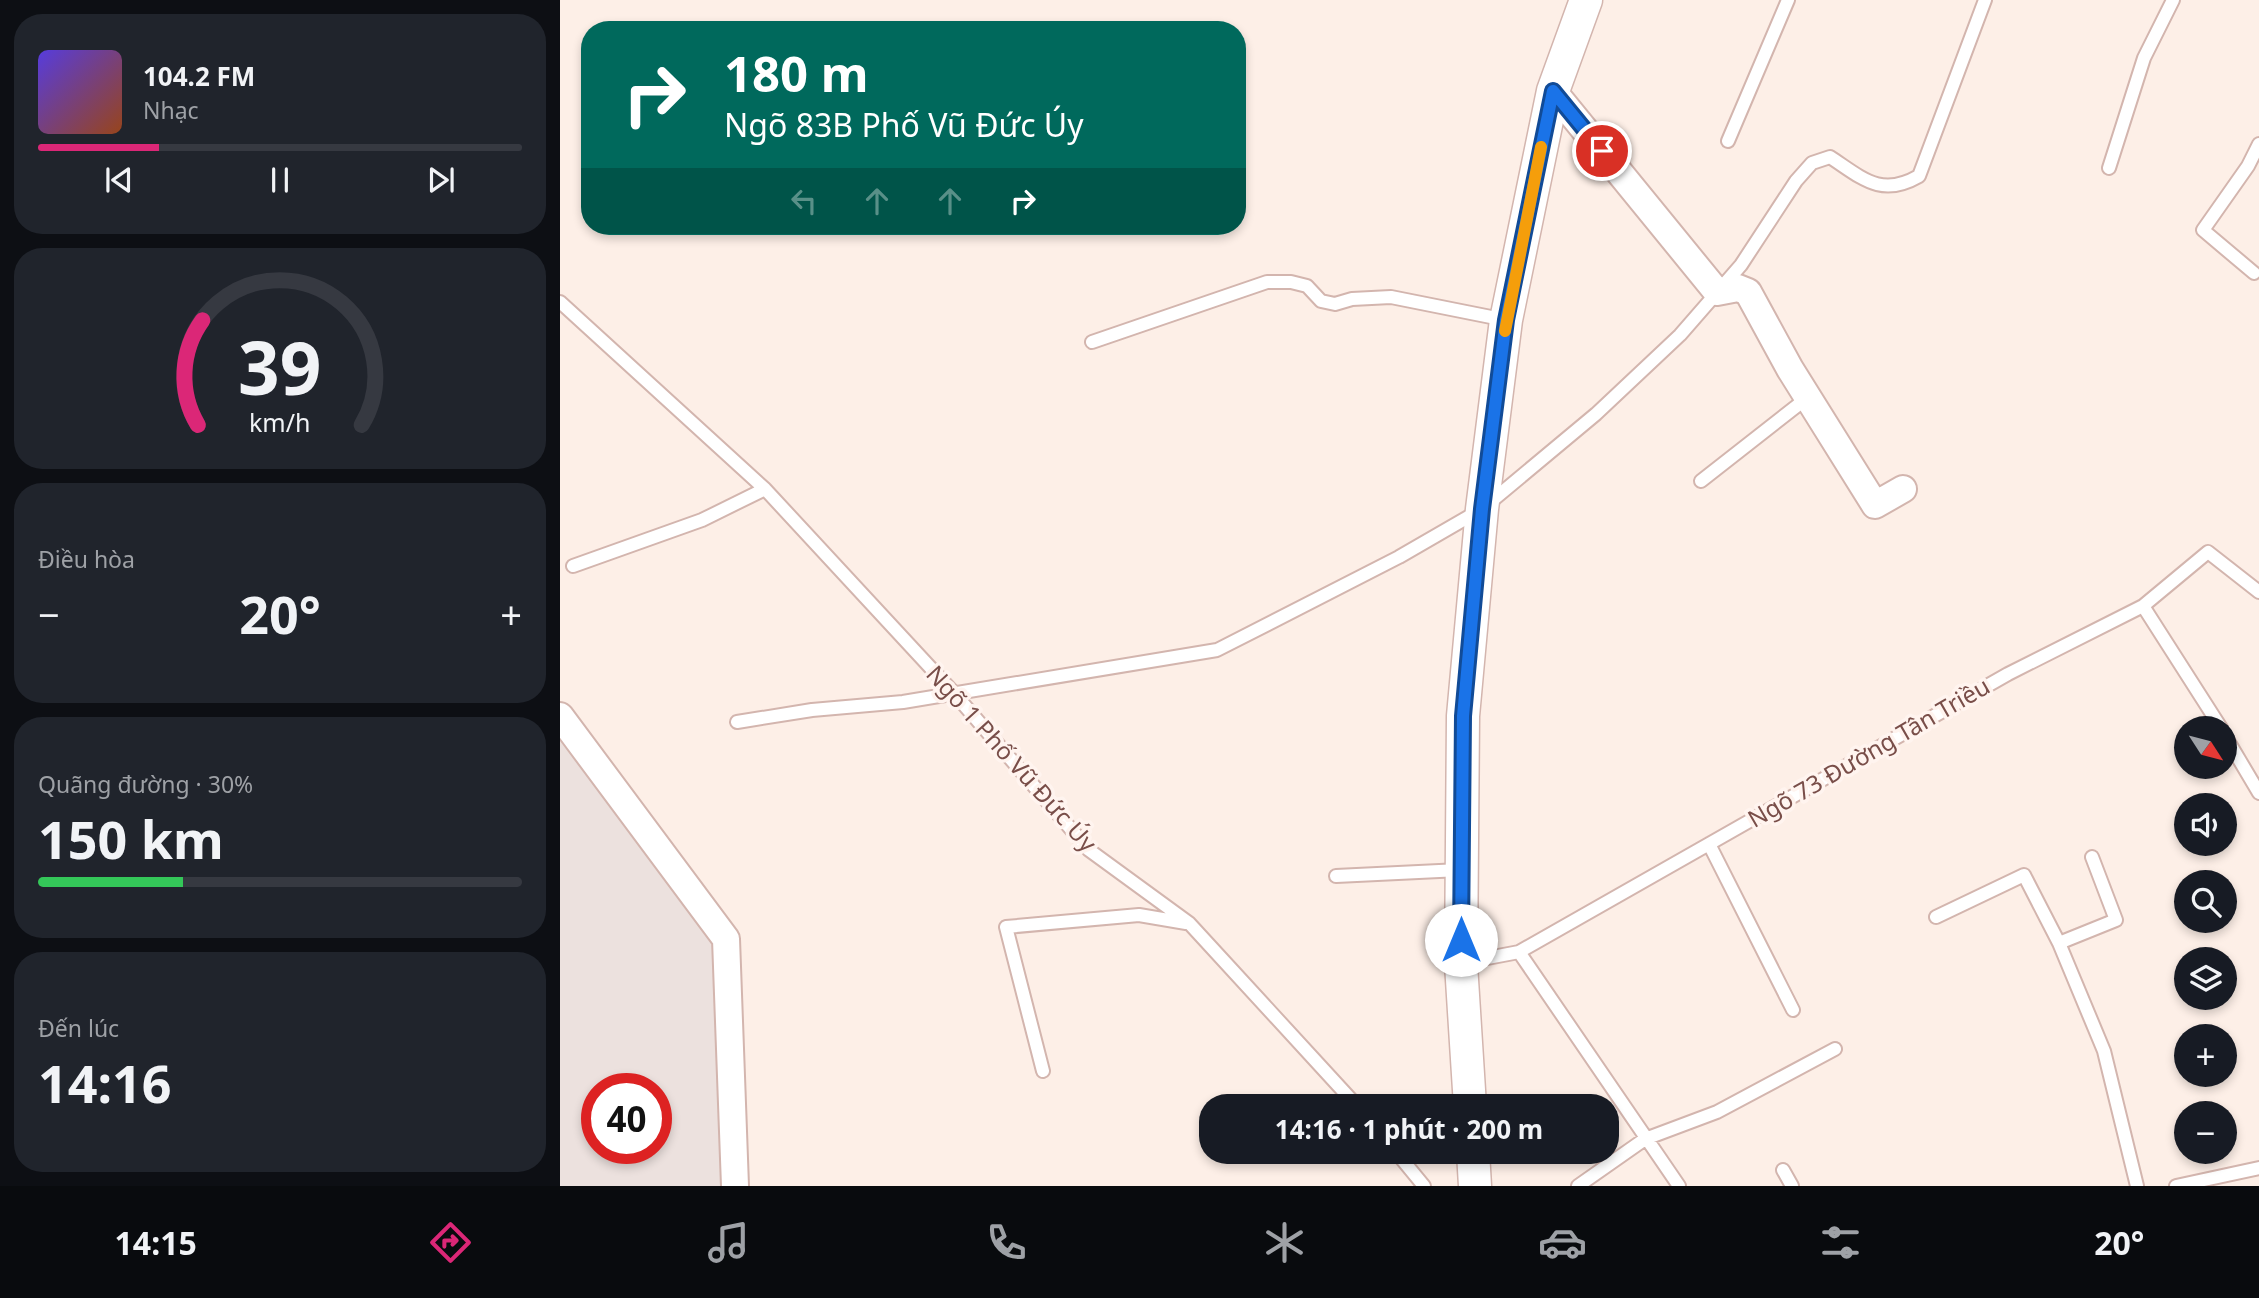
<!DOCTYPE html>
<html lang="vi">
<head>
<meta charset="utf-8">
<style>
  body { margin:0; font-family:"Noto Sans",sans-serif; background:#20242c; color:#f1f3f6; height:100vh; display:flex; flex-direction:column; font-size:26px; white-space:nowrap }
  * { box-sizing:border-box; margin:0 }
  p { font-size:23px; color:#9ea1a6 }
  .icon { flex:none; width:38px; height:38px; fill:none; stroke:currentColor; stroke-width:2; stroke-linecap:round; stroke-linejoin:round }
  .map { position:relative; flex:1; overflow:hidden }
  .details { display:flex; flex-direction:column; gap:14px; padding:14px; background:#0d0f14; width:560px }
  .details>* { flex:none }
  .guide { position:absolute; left:21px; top:21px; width:665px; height:214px; border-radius:28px; box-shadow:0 4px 10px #0003; background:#00695c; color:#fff; overflow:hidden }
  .needle { width:46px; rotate:126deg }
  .tools { position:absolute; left:1614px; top:716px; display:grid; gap:14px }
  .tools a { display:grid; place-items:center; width:63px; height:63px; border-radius:50%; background:#171b24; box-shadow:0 4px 10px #0003; font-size:35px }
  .speed { position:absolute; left:21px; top:1073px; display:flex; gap:14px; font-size:35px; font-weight:700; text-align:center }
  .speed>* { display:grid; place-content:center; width:91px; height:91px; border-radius:50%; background:#171b24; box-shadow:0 4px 10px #0003; line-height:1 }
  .speed .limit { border:10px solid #d22; background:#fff; color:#111 }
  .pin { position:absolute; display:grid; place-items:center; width:60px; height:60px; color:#fff; margin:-30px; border:4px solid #fff; border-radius:50%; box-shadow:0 2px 7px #0007 }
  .me { position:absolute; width:77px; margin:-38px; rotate:0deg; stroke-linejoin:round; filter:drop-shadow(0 0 5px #0008) }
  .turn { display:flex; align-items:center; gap:24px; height:147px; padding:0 28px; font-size:32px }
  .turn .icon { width:91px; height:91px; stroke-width:2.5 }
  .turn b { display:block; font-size:49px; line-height:60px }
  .lanes { display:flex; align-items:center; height:66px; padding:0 28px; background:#0003; justify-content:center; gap:35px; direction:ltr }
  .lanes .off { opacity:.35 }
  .big { font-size:52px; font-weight:700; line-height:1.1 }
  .details .tile { flex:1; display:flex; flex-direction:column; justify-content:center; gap:10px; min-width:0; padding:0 24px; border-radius:28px; background:#20242c }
  .details .dial { align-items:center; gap:0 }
  .dial svg { height:182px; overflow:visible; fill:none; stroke:#363941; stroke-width:7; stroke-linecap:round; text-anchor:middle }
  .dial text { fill:#f1f3f6; stroke:none }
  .song { display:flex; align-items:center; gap:21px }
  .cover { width:84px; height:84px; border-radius:10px; background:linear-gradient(135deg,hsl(250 70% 55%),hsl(20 70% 35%)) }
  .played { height:7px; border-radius:4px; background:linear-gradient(90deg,#db2777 25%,#363941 25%) }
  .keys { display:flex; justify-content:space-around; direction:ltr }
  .heat { display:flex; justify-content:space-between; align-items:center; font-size:38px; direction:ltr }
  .charge { height:10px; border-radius:5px; background:linear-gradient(90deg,#34c759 30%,#363941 0) }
  .trip { position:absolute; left:639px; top:1094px; width:420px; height:70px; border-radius:28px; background:#171b24; box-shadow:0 4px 10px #0003; font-weight:700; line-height:70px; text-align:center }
  .tabs { display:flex; height:112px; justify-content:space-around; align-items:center; background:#090b0e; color:#9ea1a6 }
  .tabs .icon { width:49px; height:49px }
  .tabs .current { color:#db2777 }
  .tabs b { font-size:32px; color:#f1f3f6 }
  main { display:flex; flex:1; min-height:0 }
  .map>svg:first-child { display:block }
  .industrial { fill:#ece1de; fill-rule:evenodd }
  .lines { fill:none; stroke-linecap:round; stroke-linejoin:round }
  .service-casing { stroke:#d3b5ae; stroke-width:16 }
  .minor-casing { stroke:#d3b5ae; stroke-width:30 }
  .tertiary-casing { stroke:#d3b5ae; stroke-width:35 }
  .service { stroke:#fff; stroke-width:12 }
  .minor { stroke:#fff; stroke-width:26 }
  .tertiary { stroke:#fff; stroke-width:32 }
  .route-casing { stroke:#114b97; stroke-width:18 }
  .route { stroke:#1a73e8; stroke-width:12 }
  .slow { stroke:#f59e0b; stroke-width:12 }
  .labels { text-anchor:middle; stroke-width:7; stroke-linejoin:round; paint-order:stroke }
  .street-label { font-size:24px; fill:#794e49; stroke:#fff4ef }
</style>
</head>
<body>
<main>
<section class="details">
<div class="tile">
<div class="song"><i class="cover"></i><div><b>104.2 FM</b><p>Nhạc</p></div></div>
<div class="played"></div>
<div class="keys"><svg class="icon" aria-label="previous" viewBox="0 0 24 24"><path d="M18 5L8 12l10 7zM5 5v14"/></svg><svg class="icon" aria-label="pause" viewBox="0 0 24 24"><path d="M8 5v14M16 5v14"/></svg><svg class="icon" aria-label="next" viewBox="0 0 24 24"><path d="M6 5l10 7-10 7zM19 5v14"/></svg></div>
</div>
<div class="tile dial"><svg viewBox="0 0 100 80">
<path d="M14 69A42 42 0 1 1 86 69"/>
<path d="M14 69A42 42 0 0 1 16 23" stroke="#db2777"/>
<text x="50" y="56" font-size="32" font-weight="700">39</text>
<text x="50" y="72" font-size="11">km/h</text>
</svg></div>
<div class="tile"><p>Điều hòa</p>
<div class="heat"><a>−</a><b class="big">20°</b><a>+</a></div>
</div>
<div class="tile"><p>Quãng đường · 30%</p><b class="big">150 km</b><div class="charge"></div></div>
<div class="tile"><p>Đến lúc</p><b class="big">14:16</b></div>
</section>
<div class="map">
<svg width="1699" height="1186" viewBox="0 0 1699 1186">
  <rect width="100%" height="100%" fill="#fdefe7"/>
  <path class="industrial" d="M0 706 166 939 173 1186H0ZM37 1088H96V1148H37Z"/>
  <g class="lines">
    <defs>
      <path id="service" d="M1168 141 1228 0
        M1549 168 1584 58 1613 0
        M1694 273 1643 230 1688 166 1699 144
        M0 302 205 489
        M532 342 707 282H731L747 286 761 301 775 304 792 299 831 297 946 320
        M1141 481 1247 398
        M13 566 142 520 205 489 393 692 529 850 629 923 797 1106
        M1583 606 1661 728
        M177 722 252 710 343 702 657 650 839 557 922 509 1036 414 1120 335 1181 265 1236 181 1252 163 1270 157C1302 178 1321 198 1359 176L1425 0
        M1664 734 1699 793
        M1149 844 1233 1010
        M1532 857 1556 920 1499 943 1544 1051 1577 1186
        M776 876 900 870
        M1376 917 1464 875 1499 943
        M959 952 1119 1186
        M901 963 959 952 1448 674 1583 606 1648 552 1699 592
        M483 1071 446 927 579 915 626 923
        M836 1152 864 1186
        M1223 1170 1232 1186
        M1018 1186 1085 1139 1157 1112 1275 1049
        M1616 1186 1699 1168"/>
      <path id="minor" d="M993 91 1157 292 1178 288 1188 292 1230 369 1315 505 1343 489
        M0 716 166 939 175 1186"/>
      <path id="tertiary" d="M910 1106 901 964 903 716 922 509 946 320 993 91 1026 0
        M913 1152 915 1186"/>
    </defs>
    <use href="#service" class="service-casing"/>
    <use href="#minor" class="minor-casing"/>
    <use href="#tertiary" class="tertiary-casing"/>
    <use href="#service" class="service"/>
    <use href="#minor" class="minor"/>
    <use href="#tertiary" class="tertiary"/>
  </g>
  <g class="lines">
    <defs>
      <path id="route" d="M901 940 903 716 922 509 946 320 993 91 1042 151"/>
    </defs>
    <use href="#route" class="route-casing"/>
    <use href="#route" class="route"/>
    <path class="slow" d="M945 331 981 147"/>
  </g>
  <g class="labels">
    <g class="street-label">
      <text transform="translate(1309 753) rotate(-30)" y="8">Ngõ 73 Đường Tân Triều</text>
      <text transform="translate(451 759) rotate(48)" y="8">Ngõ 1 Phố Vũ Đức Úy</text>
    </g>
  </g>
</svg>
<div class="tools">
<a><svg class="needle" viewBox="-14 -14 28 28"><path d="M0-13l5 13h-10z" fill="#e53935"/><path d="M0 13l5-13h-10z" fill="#9ea1a6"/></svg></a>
<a><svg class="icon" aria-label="sound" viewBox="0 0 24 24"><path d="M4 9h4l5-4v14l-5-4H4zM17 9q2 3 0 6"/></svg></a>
<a><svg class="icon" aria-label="search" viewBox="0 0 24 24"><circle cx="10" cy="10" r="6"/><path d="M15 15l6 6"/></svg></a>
<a><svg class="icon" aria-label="layers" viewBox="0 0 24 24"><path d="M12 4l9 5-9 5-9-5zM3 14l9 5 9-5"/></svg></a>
<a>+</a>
<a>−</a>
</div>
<div class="speed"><div class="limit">40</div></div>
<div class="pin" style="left:1042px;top:151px;background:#d93025"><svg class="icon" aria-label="arrive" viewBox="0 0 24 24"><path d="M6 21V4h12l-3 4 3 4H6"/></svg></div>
<svg class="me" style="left:901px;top:940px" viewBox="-20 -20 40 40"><circle r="19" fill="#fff"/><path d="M0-13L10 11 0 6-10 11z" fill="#1a73e8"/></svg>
<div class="trip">14:16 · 1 phút · 200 m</div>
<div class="guide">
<div class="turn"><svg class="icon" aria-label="right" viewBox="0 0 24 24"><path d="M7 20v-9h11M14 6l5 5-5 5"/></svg><div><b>180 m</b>Ngõ 83B Phố Vũ Đức Úy</div></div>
<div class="lanes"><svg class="icon off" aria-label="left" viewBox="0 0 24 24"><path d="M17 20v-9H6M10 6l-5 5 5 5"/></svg><svg class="icon off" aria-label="ahead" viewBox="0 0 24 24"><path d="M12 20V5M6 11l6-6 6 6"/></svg><svg class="icon off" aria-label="ahead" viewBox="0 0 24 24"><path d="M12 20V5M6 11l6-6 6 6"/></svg><svg class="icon" aria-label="right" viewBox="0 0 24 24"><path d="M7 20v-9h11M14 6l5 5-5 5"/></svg></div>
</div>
</div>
</main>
<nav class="tabs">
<b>14:15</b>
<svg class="icon current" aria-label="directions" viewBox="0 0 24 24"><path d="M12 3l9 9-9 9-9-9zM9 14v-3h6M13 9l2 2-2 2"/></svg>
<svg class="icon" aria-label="music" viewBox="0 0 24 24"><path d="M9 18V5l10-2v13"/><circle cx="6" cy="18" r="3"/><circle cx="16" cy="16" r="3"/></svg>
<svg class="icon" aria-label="phone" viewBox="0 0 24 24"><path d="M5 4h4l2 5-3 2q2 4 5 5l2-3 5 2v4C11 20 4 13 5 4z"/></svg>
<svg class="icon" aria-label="climate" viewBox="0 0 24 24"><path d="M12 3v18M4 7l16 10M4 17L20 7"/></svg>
<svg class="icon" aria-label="car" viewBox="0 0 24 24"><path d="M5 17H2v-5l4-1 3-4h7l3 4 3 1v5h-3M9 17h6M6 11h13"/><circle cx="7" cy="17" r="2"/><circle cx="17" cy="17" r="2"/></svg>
<svg class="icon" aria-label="filters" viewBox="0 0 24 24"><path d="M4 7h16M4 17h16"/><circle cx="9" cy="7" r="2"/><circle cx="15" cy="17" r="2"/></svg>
<b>20°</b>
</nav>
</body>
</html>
